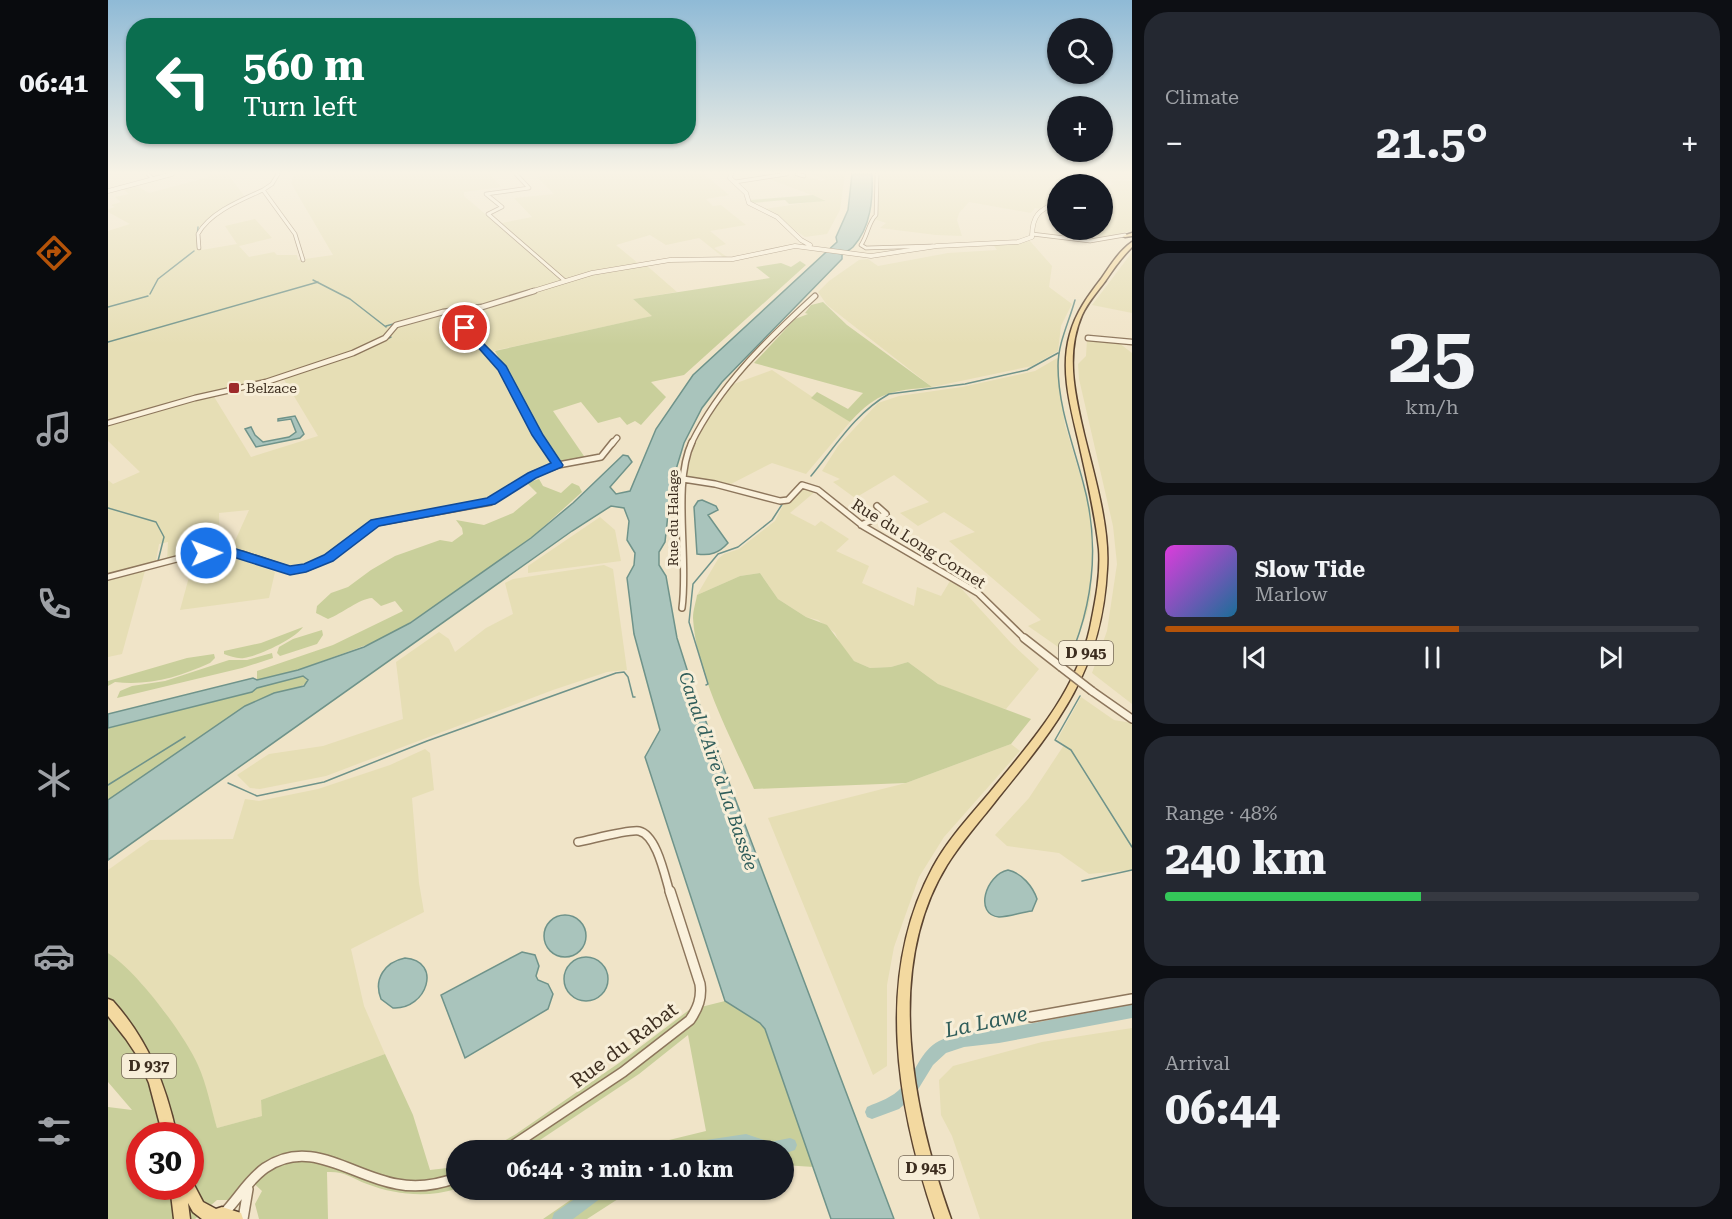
<!DOCTYPE html>
<html lang="en">
<head>
<meta charset="utf-8">
<style>
  body { margin:0; font-family:"Roboto Serif",serif; background:#242831; color:#f1f3f6; height:100vh; display:flex; flex-direction:column; font-size:22px; white-space:nowrap }
  * { box-sizing:border-box; margin:0 }
  p { font-size:20px; color:#9ea1a6 }
  .icon { flex:none; width:33px; height:33px; fill:none; stroke:currentColor; stroke-width:2; stroke-linecap:round; stroke-linejoin:round }
  .map { position:relative; flex:1; overflow:hidden }
  .panel { display:flex; flex-direction:column; gap:12px; padding:12px; background:#0d0f14; width:600px }
  .panel>* { flex:none }
  .banner { position:absolute; left:18px; top:18px; width:570px; height:126px; border-radius:24px; box-shadow:0 2px 4px #0004; background:#0b6e4f; color:#fff; overflow:hidden }
  .buttons { position:absolute; left:939px; top:18px; display:grid; gap:12px }
  .buttons a { display:grid; place-items:center; width:66px; height:66px; border-radius:50%; background:#171b24; box-shadow:0 2px 4px #0004; font-size:30px }
  .speed { position:absolute; left:18px; top:1122px; display:flex; gap:12px; font-size:30px; font-weight:700; text-align:center }
  .speed>* { display:grid; place-content:center; width:78px; height:78px; border-radius:50%; background:#171b24; box-shadow:0 2px 4px #0004; line-height:1 }
  .speed .limit { border:9px solid #d22; background:#fff; color:#111 }
  .pin { position:absolute; display:grid; place-items:center; width:51px; height:51px; color:#fff; margin:-26px; border:3px solid #fff; border-radius:50%; box-shadow:0 2px 6px #0007 }
  .me { position:absolute; width:66px; margin:-33px; rotate:89deg; stroke-linejoin:round; filter:drop-shadow(0 0 4px #0008) }
  .turn { display:flex; align-items:center; gap:21px; height:126px; padding:0 18px; font-size:27px }
  .turn .icon { width:78px; height:78px; stroke-width:2.5 }
  .turn b { display:block; font-size:42px; line-height:51px }
  .big { font-size:45px; font-weight:700; line-height:1.1 }
  .panel .widget { flex:1; display:flex; flex-direction:column; justify-content:center; gap:9px; min-width:0; padding:0 21px; border-radius:24px; background:#242831 }
  .panel .dial { align-items:center; gap:0 }
  .dial b { font-size:78px; line-height:1 }
  .song { display:flex; align-items:center; gap:18px }
  .cover { width:72px; height:72px; border-radius:9px; background:linear-gradient(135deg,hsl(300 70% 55%),hsl(200 70% 35%)) }
  .played { height:6px; border-radius:3px; background:linear-gradient(90deg,#b45309 55%,#363941 55%) }
  .keys { display:flex; justify-content:space-around; direction:ltr }
  .heat { display:flex; justify-content:space-between; align-items:center; font-size:33px; direction:ltr }
  .charge { height:9px; border-radius:4px; background:linear-gradient(90deg,#34c759 48%,#363941 0) }
  .trip { position:absolute; left:338px; top:1140px; width:348px; height:60px; border-radius:30px; background:#171b24; box-shadow:0 2px 4px #0004; font-weight:700; line-height:60px; text-align:center }
  main { display:flex; flex:1; min-height:0 }
  .dock { display:flex; flex-direction:column; width:108px; justify-content:space-around; align-items:center; background:#090b0e; color:#9ea1a6 }
  .dock .icon { width:42px; height:42px }
  .dock .active { color:#b45309 }
  .dock b { font-size:27px; color:#f1f3f6 }
  .map>svg:first-child { display:block }
  .farmland { fill:#e6deb5 }
  .green { fill:#c9cf9b; fill-rule:evenodd }
  .water { fill:#a9c4bc; stroke:#6f938a; stroke-width:1.5 }
  .lines { fill:none; stroke-linecap:round; stroke-linejoin:round }
  .stream { stroke:#6f938a; stroke-width:1.5 }
  .river { fill:#a9c4bc; fill-rule:evenodd }
  .minor-far4-casing { stroke:#8d765c; stroke-width:4.5 }
  .minor-far3-casing { stroke:#8d765c; stroke-width:7 }
  .minor-far2-casing { stroke:#8d765c; stroke-width:8 }
  .minor-far1-casing { stroke:#8d765c; stroke-width:10 }
  .minor-casing { stroke:#8d765c; stroke-width:12 }
  .tertiary-far1-casing { stroke:#8d765c; stroke-width:5 }
  .tertiary-casing { stroke:#8d765c; stroke-width:7 }
  .primary-casing { stroke:#5b4430; stroke-width:3 }
  .minor-far4 { stroke:#faf1dc; stroke-width:3 }
  .minor-far3 { stroke:#faf1dc; stroke-width:4.5 }
  .minor-far2 { stroke:#faf1dc; stroke-width:5 }
  .minor-far1 { stroke:#faf1dc; stroke-width:7 }
  .minor { stroke:#faf1dc; stroke-width:9 }
  .tertiary-far1 { stroke:#faf1dc; stroke-width:4 }
  .tertiary { stroke:#faf1dc; stroke-width:4.5 }
  .primary { fill:#f3d9a0; fill-rule:evenodd }
  .minor-bridge-casing { stroke:#8d765c; stroke-width:10; stroke-linecap:butt }
  .minor-bridge { stroke:#faf1dc; stroke-width:7 }
  .route { fill:#1a73e8; stroke:#114b97; stroke-width:1.5 }
  .poi-dot { fill:#9e2a2b; stroke:#f7eed8; stroke-width:2 }
  .labels { text-anchor:middle; stroke-width:6; stroke-linejoin:round; paint-order:stroke }
  .far-poi-label { font-size:14px; fill:#3d2e20; stroke:#f7eed8; text-anchor:start }
  .far-street-label { font-size:14px; fill:#3d2e20; stroke:#f7eed8 }
  .shield { fill:#f7eed8; stroke:#756857; stroke-width:1.5 }
  .shield-label { font-size:15px; font-weight:bold; fill:#3d2e20 }
  .street-label { font-size:16px; fill:#3d2e20; stroke:#f7eed8 }
  .water-label { font-size:18px; font-style:italic; fill:#2f5d5a; stroke:#f7eed8 }
  .near-street-label { font-size:20px; fill:#3d2e20; stroke:#f7eed8 }
  .near-water-label { font-size:21px; font-style:italic; fill:#2f5d5a; stroke:#f7eed8 }
</style>
</head>
<body>
<main>
<nav class="dock">
<b>06:41</b>
<svg class="icon active" aria-label="directions" viewBox="0 0 24 24"><path d="M12 3l9 9-9 9-9-9zM9 14v-3h6M13 9l2 2-2 2"/></svg>
<svg class="icon" aria-label="music" viewBox="0 0 24 24"><path d="M9 18V5l10-2v13"/><circle cx="6" cy="18" r="3"/><circle cx="16" cy="16" r="3"/></svg>
<svg class="icon" aria-label="phone" viewBox="0 0 24 24"><path d="M5 4h4l2 5-3 2q2 4 5 5l2-3 5 2v4C11 20 4 13 5 4z"/></svg>
<svg class="icon" aria-label="climate" viewBox="0 0 24 24"><path d="M12 3v18M4 7l16 10M4 17L20 7"/></svg>
<svg class="icon" aria-label="car" viewBox="0 0 24 24"><path d="M5 17H2v-5l4-1 3-4h7l3 4 3 1v5h-3M9 17h6M6 11h13"/><circle cx="7" cy="17" r="2"/><circle cx="17" cy="17" r="2"/></svg>
<svg class="icon" aria-label="filters" viewBox="0 0 24 24"><path d="M4 7h16M4 17h16"/><circle cx="9" cy="7" r="2"/><circle cx="15" cy="17" r="2"/></svg>
</nav>
<div class="map">
<svg width="1024" height="1219" viewBox="0 0 1024 1219">
  <rect width="100%" height="100%" fill="#f0e4c8"/>
  <path class="farmland" d="M120 174 137 197 95 225 89 238 94 250 129 244 117 226 147 219 164 238 131 246 141 257 166 252 169 255H189L190 260 225 255 183 183 186 174H382L393 187 356 192V196L389 224 424 217 406 198 446 194 429 177 441 174H596L621 195 598 199 605 206 613 205 638 225 602 231 618 244 606 248 619 257H615L591 238 558 245 542 235 508 245 531 264 483 272 377 305 323 313 284 323 274 338 244 351 167 377 77 398 0 421V231L22 224 0 212V209L7 207 3 205 13 202 7 197 21 194 14 188 27 185 41 193 101 177 100 175Z
    M643 174H676L669 177 676 179 688 174 714 181 718 179 702 174H737L732 210 719 234 697 237 656 209 717 200 661 179 665 178Z
    M769 174H975L973 183 988 184H950L949 212 927 208 923 213 861 202 851 213 849 220 854 236 828 235 772 228 778 223 766 219Z
    M1002 180 1024 181V231L992 237 987 232 973 230H994L995 185H1006Z
    M922 241 944 266 941 287 964 304 953 326 950 351 924 366 824 387 719 305 710 292 721 281 751 260 760 259 770 266 840 253 889 250 884 243Z
    M1024 252V313L984 305 1000 284Z
    M538 265 569 292 525 299 545 316 380 352 394 368 450 465 424 475 391 498 267 523 211 564 182 570 122 552 141 510 111 513 112 556 128 558 167 572 161 598 72 610 87 555 59 562 60 542 51 544 48 561 38 567 14 654 0 657V480L5 484 32 472 0 441V424L105 395 143 457 210 436 175 378 277 340 283 336 285 328 321 316 427 292 486 273Z
    M979 340 1011 343 1024 353V704L984 673 999 631 1009 564 1005 526 971 379 970 364 978 356Z
    M951 357V383L957 425 983 511 984 533 983 595 979 613 963 656 920 626 933 620 841 541 867 532 836 512 810 526 792 513 821 502 786 475 747 498 725 482 732 479 714 471 730 446 770 403 791 396 854 387 927 371Z
    M664 370 742 422 698 474 664 463 621 485 578 476 586 446 601 416 623 385Z
    M694 487 709 490 682 513 707 526 713 521 741 539 728 551 761 566 754 583 806 606 809 587 833 596 842 581 851 586 903 643 931 669 898 709 881 705 830 684 800 662 783 667 762 668 746 661 733 646 727 633 710 620 698 617 670 599 652 573 632 576 589 595 610 559 616 554 631 549 667 521 676 503Z
    M492 517 507 530 513 561 420 573V566Z
    M496 565 505 569 519 670 499 672 445 690 218 776 152 789 142 788 129 775 161 754 215 746 295 719 288 662 331 632 341 639 347 652 378 628 405 614 397 583 405 579Z
    M973 697 1006 720 1024 723V870L981 874 951 853 899 846 887 835 921 798 956 745 949 740Z
    M903 744 912 751 836 837 811 877 786 947 779 985V1066L765 1075 660 818 798 783Z
    M317 749 322 753 326 790 304 798 311 883 316 912 243 949 256 1006 277 1054 153 1100 155 1116 109 1128 90 1065 56 1011 33 983 0 953V870L42 840 125 839 137 799 151 801 210 789 282 765Z
    M1024 1028V1219H872L844 1136 833 1115 831 1080 845 1066 934 1042Z"/>
  <path class="green" d="M705 195 718 201 681 204 677 200 644 203 642 200Z
    M692 261 698 265 576 375 543 382 558 397 533 425 527 421 519 425 512 417 490 423 473 402 445 411 478 459 452 462 435 439 387 351 544 316 525 299 662 278 648 267 673 263 683 267Z
    M715 302 739 325 824 387C783 391 771 391 742 422L703 398 709 392 740 409 755 393 646 363 687 319 700 314 697 313 703 305Z
    M431 479 435 486 453 493 464 483 471 486 474 492 423 538 381 570 280 637 190 670 149 680V671L225 645 295 611 287 601 273 606 264 598C251 599 235 613 220 619L208 613 209 606 223 593 240 587 263 570 287 556 332 540 344 542 355 534 354 528 348 520 376 525 405 513 429 493 419 483Z
    M652 573 670 599 698 617 719 625 746 661 762 668 783 667 800 662 830 684 923 719 903 744 798 783 646 789C623 738 588 673 585 618 585 610 588 602 589 595L632 576Z
    M195 627C188 638 151 656 136 658 129 659 122 656 116 654V651L153 643Z
    M214 630 215 635 209 644 172 656 169 653 171 647 185 639Z
    M164 653 165 658 134 668 9 698 12 691 24 686 57 681 121 660H139Z
    M106 654 107 658 102 663C71 677 41 686 7 682L0 686V681L79 658Z
    M195 676 200 682 187 690 166 693 137 706 0 800V728L144 692 149 688Z
    M0 953C29 971 76 1034 90 1065 99 1085 103 1108 109 1128L154 1116 153 1100 277 1054 305 1115 322 1170 348 1167V1189C319 1198 288 1195 259 1184 243 1178 237 1171 219 1172L220 1219H151L147 1204 154 1191 139 1177 122 1200H109L87 1219H0V1107L24 1110 0 1082ZM32 1136H82V1186H32Z
    M617 1001 652 1023 657 1029 706 1167 675 1165V1150H532L557 1141 598 1131 580 1035 531 1074 417 1150H380L408 1134 511 1063 581 1010Z
    M477 1190H524L479 1219H435Z"/>
  <path class="water" d="M744 174H764C765 199 763 227 745 247 742 250 737 252 734 255V259L614 382 594 408 576 443 563 486 557 542 551 552V565L558 576 569 638 583 682 786 1219H723L657 1029 652 1023 617 1001 537 757 552 730 526 634 519 578 526 565 527 553 519 540 521 521 516 508 503 506 464 531 0 860V800L137 706 166 693 196 686 200 680 195 676 149 688 144 692 0 728V714L145 678 149 680 190 670 256 647 302 623 423 538 465 503 515 455 520 456 524 462 502 487 508 494 522 491 548 429 585 375 729 242 728 237 740 210Z
    M187 416 196 434 192 438 148 447 137 429 143 427 147 435 155 442 181 437 188 432 183 419 170 421V419Z
    M594 500 608 506 610 510 600 515 620 543C611 553 602 556 589 554L586 507 590 501Z
    M900 870C914 873 925 887 929 899L924 911C914 912 901 917 891 917 866 915 877 875 900 870Z
    M436 936a21 21 0 1 1 42 0a21 21 0 1 1-42 0Z
    M414 952 427 955 431 966 428 976 430 980 440 984 445 994 440 1009 357 1058 333 995Z
    M456 979a22 22 0 1 1 44 0a22 22 0 1 1-44 0Z
    M297 958C335 961 319 1010 285 1008L273 999C265 979 277 962 297 958Z"/>
  <g class="lines">
    <path class="stream" d="M89 237 90 227
      M205 280 242 299 278 327
      M42 294 50 279 86 251
      M0 307 40 296
      M278 326 289 323
      M0 342 210 282
      M265 346 283 337
      M703 476C727 447 747 413 781 394L857 384 919 370 950 353
      M0 508 48 522 56 537 50 561
      M961 660C986 602 992 543 975 482 965 444 950 406 950 366 950 343 961 322 967 300
      M598 685 600 684 581 622 585 584 610 554 630 547 664 520 675 503
      M972 696 947 740 963 750 1024 847
      M120 783 149 796 216 782 319 741 508 673 516 672 520 677 525 697H527
      M0 785 77 737
      M974 881 1024 870"/>
    <path class="river" d="M1024 1004V1018L891 1043 856 1047 838 1053 825 1065 806 1096 791 1109 764 1119 759 1117 757 1112 759 1107C772 1101 784 1098 794 1087 808 1073 812 1051 831 1041 850 1031 873 1032 894 1029 937 1021 981 1012 1024 1004Z
      M638 1134 662 1142 682 1138 687 1140 689 1145 687 1150 675 1154V1150H644L638 1148 624 1150H571L573 1145 578 1143Z
      M480 1190H500L497 1195 465 1219H444L446 1213Z"/>
    <defs>
      <path id="minor-far4" d="M40 174 45 179
        M170 174 164 184 155 190 187 234 195 260
        M408 174 421 188 378 194 394 207 380 214 457 281
        M689 174 696 176
        M769 174 768 215C760 223 760 235 753 245L758 248 825 246
        M627 182 679 174
        M924 234 982 241 1017 235
        M91 248 90 234C102 212 133 200 155 190"/>
      <path id="minor-far3" d="M343 312 394 368 436 444
        M980 338 1024 342
        M504 444 509 438
        M583 444C612 385 659 340 707 296"/>
      <path id="minor-far2" d="M435 442 450 465 493 457 505 442
        M575 479 607 484 672 501 680 500 694 485 710 490 755 526 870 593 918 640
        M753 525 778 514 769 506
        M0 577 80 556 110 552 134 554 182 570 198 568 221 558 267 523 383 502 424 475 450 465
        M574 608C581 558 564 484 584 442"/>
      <path id="minor-far1" d="M916 638 953 667
        M984 691 1024 719
        M470 842C482 840 521 829 531 831 549 835 557 877 562 893"/>
      <path id="minor" d="M923 1017 1024 999
        M398 1150 515 1072 582 1020C590 1008 594 998 592 984L562 891
        M116 1213C130 1199 140 1180 157 1168 202 1137 243 1176 289 1184 309 1188 329 1185 348 1178
        M135 1219 140 1189"/>
      <path id="tertiary-far1" d="M623 174 622 178 638 193 641 203 669 217 693 240 702 245
        M976 184 979 174
        M0 191 64 174
        M422 292 484 273 562 260 625 259 687 246 763 256 829 246 910 242 924 237C924 215 931 210 950 202"/>
      <path id="tertiary" d="M0 423 87 398 158 382 245 353 277 338 288 325 335 312 374 307 426 291"/>
      <path id="primary" d="M1024 233V236L1017 237 1015 236Z
        M1024 242V247C1014 257 1006 268 998 280 990 291 980 302 974 315 957 354 967 395 976 434 986 475 1002 527 999 569 994 670 951 723 890 798 873 820 854 841 839 865 775 969 805 1112 843 1219H827C789 1107 766 976 825 867 840 839 863 815 883 791 923 742 968 692 982 628 987 603 993 575 991 549 987 512 978 475 970 439 962 405 952 368 962 334 968 312 980 296 993 279 1002 266 1011 251 1024 242Z
        M0 999 5 1001C40 1040 58 1085 69 1136H55L41 1083 28 1054 18 1039 0 1016Z
        M82 1180 84 1181 95 1202 108 1209 114 1207 133 1213 135 1219H94L85 1212 80 1203 82 1219H66L62 1186H82Z"/>
    </defs>
    <use href="#minor-far4" class="minor-far4-casing"/>
    <use href="#minor-far3" class="minor-far3-casing"/>
    <use href="#minor-far2" class="minor-far2-casing"/>
    <use href="#minor-far1" class="minor-far1-casing"/>
    <use href="#minor" class="minor-casing"/>
    <use href="#tertiary-far1" class="tertiary-far1-casing"/>
    <use href="#tertiary" class="tertiary-casing"/>
    <use href="#primary" class="primary-casing"/>
    <use href="#minor-far4" class="minor-far4"/>
    <use href="#minor-far3" class="minor-far3"/>
    <use href="#minor-far2" class="minor-far2"/>
    <use href="#minor-far1" class="minor-far1"/>
    <use href="#minor" class="minor"/>
    <use href="#tertiary-far1" class="tertiary-far1"/>
    <use href="#tertiary" class="tertiary"/>
    <use href="#primary" class="primary"/>
    <defs>
      <path id="minor-bridge" d="M953 667 984 691"/>
    </defs>
    <use href="#minor-bridge" class="minor-bridge-casing"/>
    <use href="#minor-bridge" class="minor-bridge"/>
  </g>
  <linearGradient id="sky" x2="0" y2="1"><stop stop-color="#8fbad6"/><stop offset="0.5" stop-color="#f8f3e6"/><stop offset="1" stop-color="#f8f3e6" stop-opacity="0"/></linearGradient>
  <rect width="1024" height="345" fill="url(#sky)"/>
  <path class="route" d="M357 325 398 366 435 435 455 465 454 467 428 478 387 504 271 526 225 561 198 572 182 575 122 556H93L91 553 93 550 122 547 182 566 196 564 216 555 263 520 379 498 420 473 443 463 424 435 390 370 353 328Z"/>
  <rect class="poi-dot" x="120" y="382" width="12" height="12" rx="3"/>
  <g class="labels">
    <g class="far-poi-label">
      <text x="138" y="393">Belzace</text>
    </g>
    <g class="far-street-label">
      <text transform="translate(565 518) rotate(-90)" y="5">Rue du Halage</text>
    </g>
    <g class="shield">
      <rect x="951" y="641" width="54" height="24" rx="4.5"/>
      <rect x="14" y="1054" width="54" height="24" rx="4.5"/>
      <rect x="791" y="1156" width="54" height="24" rx="4.5"/>
    </g>
    <g class="shield-label">
      <text x="978" y="658">D 945</text>
      <text x="41" y="1071">D 937</text>
      <text x="818" y="1173">D 945</text>
    </g>
    <g class="street-label">
      <text transform="translate(811 543) rotate(32)" y="6">Rue du Long Cornet</text>
    </g>
    <g class="water-label">
      <text transform="translate(610 771) rotate(71)" y="6">Canal d'Aire à La Bassée</text>
    </g>
    <g class="near-street-label">
      <text transform="translate(516 1045) rotate(-37)" y="7">Rue du Rabat</text>
    </g>
    <g class="near-water-label">
      <text transform="translate(878 1022) rotate(-12)" y="7">La Lawe</text>
    </g>
  </g>
</svg>
<div class="buttons">
<a><svg class="icon" aria-label="search" viewBox="0 0 24 24"><circle cx="10" cy="10" r="6"/><path d="M15 15l6 6"/></svg></a>
<a>+</a>
<a>−</a>
</div>
<div class="speed"><div class="limit">30</div></div>
<div class="pin" style="left:357px;top:328px;background:#d93025"><svg class="icon" aria-label="arrive" viewBox="0 0 24 24"><path d="M6 21V4h12l-3 4 3 4H6"/></svg></div>
<svg class="me" style="left:98px;top:553px" viewBox="-20 -20 40 40"><circle r="17" fill="#1a73e8" stroke="#fff" stroke-width="3"/><path d="M0-11L8 9 0 5-8 9z" fill="#fff"/></svg>
<div class="trip">06:44 · 3 min · 1.0 km</div>
<div class="banner">
<div class="turn"><svg class="icon" aria-label="left" viewBox="0 0 24 24"><path d="M17 20v-9H6M10 6l-5 5 5 5"/></svg><div><b>560 m</b>Turn left</div></div>
</div>
</div>
<section class="panel">
<div class="widget"><p>Climate</p>
<div class="heat"><a>−</a><b class="big">21.5°</b><a>+</a></div>
</div>
<div class="widget dial"><b>25</b><p>km/h</p></div>
<div class="widget">
<div class="song"><i class="cover"></i><div><b>Slow Tide</b><p>Marlow</p></div></div>
<div class="played"></div>
<div class="keys"><svg class="icon" aria-label="previous" viewBox="0 0 24 24"><path d="M18 5L8 12l10 7zM5 5v14"/></svg><svg class="icon" aria-label="pause" viewBox="0 0 24 24"><path d="M8 5v14M16 5v14"/></svg><svg class="icon" aria-label="next" viewBox="0 0 24 24"><path d="M6 5l10 7-10 7zM19 5v14"/></svg></div>
</div>
<div class="widget"><p>Range · 48%</p><b class="big">240 km</b><div class="charge"></div></div>
<div class="widget"><p>Arrival</p><b class="big">06:44</b></div>
</section>
</main>
</body>
</html>
